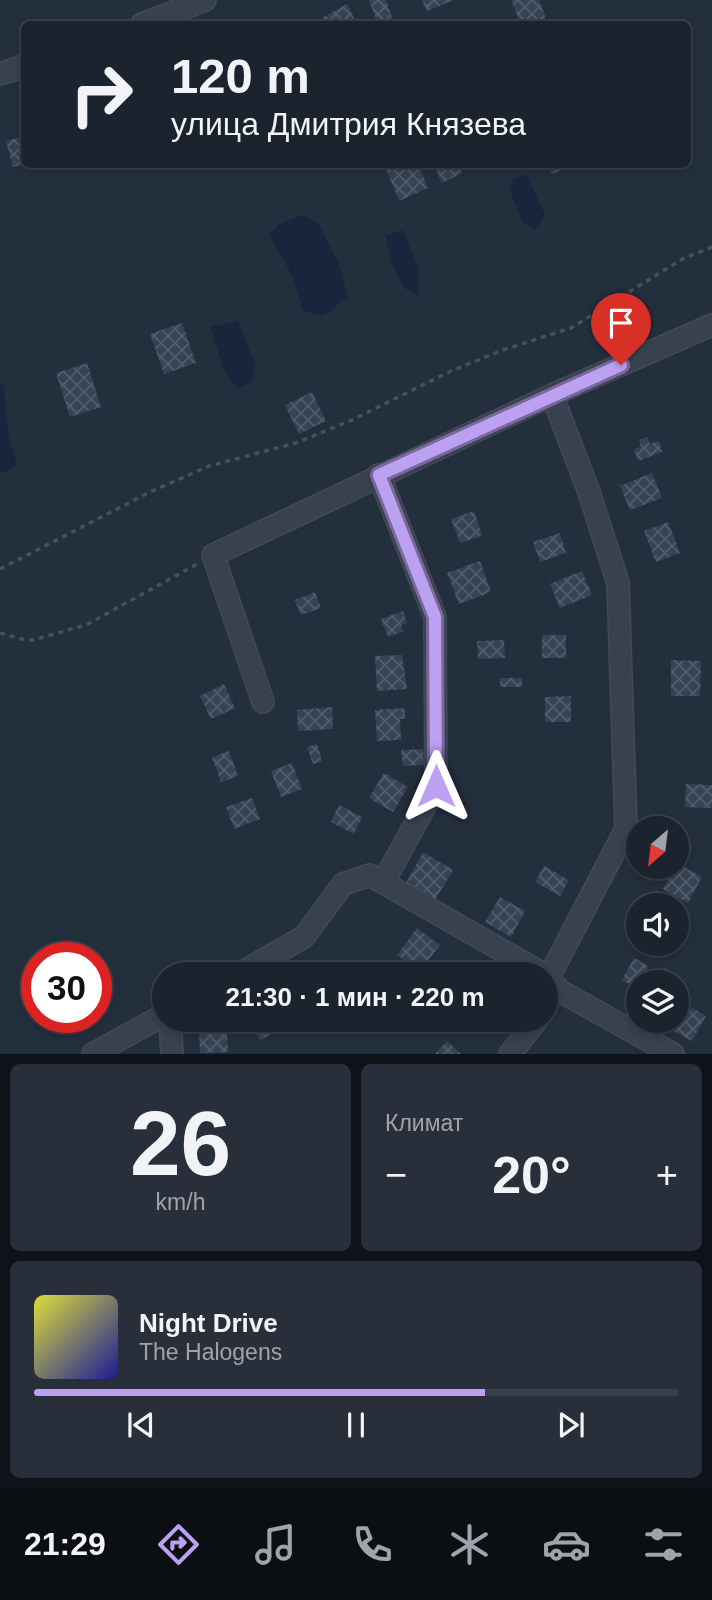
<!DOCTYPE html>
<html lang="ru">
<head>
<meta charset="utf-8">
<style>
  body { margin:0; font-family:Helvetica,sans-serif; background:#282f3a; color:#f1f3f6; height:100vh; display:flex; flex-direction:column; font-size:26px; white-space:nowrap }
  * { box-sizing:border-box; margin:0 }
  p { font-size:23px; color:#a0a4aa }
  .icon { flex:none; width:38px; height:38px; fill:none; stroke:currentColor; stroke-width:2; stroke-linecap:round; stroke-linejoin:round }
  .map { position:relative; height:1054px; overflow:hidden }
  .sheet { display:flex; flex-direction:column; gap:10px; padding:10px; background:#0f1319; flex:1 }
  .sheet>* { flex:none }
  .hud { position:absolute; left:21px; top:21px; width:670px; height:147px; border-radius:10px; box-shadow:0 4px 10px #0003,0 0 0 2px #39404a; background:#1b232e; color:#f1f3f6; overflow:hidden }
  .needle { width:46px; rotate:208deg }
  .tools { position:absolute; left:626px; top:816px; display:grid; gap:14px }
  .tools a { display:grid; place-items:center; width:63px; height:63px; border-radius:50%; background:#1b232e; box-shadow:0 4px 10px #0003,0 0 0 2px #39404a; font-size:35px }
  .speed { position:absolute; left:21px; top:942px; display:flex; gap:14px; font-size:35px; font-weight:700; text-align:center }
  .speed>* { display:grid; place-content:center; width:91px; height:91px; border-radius:50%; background:#1b232e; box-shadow:0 4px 10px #0003,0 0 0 2px #39404a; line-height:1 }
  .speed .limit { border:10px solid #d22; background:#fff; color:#111 }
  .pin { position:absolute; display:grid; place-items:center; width:60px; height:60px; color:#fff; margin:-72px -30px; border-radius:50% 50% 50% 0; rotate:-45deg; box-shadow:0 0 7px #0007 }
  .pin .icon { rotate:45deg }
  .me { position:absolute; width:77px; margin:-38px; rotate:0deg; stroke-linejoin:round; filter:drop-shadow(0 0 5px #0008) }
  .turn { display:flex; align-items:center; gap:24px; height:147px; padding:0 35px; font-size:32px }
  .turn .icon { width:91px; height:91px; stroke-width:2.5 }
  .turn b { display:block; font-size:49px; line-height:60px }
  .big { font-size:52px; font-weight:700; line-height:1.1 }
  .sheet .card { flex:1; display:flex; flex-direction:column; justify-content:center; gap:10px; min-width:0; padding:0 24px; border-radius:10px; background:#282f3a }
  .sheet .dial { align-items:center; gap:0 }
  .dial b { font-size:91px; line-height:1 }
  .song { display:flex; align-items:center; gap:21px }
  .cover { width:84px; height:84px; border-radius:10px; background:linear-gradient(135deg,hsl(60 70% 55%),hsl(240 70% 35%)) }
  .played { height:7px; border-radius:4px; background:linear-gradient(90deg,#bca0f2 70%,#39404a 70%) }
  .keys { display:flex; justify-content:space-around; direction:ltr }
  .heat { display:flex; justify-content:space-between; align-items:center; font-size:38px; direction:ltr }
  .sheet .tiles { flex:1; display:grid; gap:10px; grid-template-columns:1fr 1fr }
  .card:last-child { grid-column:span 2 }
  .trip { position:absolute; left:152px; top:962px; width:406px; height:70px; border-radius:35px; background:#1b232e; box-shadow:0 4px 10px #0003,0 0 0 2px #39404a; font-weight:700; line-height:70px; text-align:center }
  .tab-bar { display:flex; height:112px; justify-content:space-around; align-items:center; background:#0b0e12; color:#a0a4aa }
  .tab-bar .icon { width:49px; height:49px }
  .tab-bar .current { color:#bca0f2 }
  .tab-bar b { font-size:32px; color:#f1f3f6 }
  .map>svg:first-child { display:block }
  .water { fill:#17263c }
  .building { fill:url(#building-cross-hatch) }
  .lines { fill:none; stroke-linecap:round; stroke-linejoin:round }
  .minor-casing { stroke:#414a57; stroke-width:24 }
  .path { stroke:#3f5557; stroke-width:3.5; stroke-dasharray:5 5; stroke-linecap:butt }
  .minor { stroke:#38414e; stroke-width:21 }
  .route-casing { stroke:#7a689d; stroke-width:18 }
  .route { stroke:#bca0f2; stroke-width:12 }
</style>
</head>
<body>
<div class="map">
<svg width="712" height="1054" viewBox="0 0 712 1054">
  <defs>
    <pattern id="building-cross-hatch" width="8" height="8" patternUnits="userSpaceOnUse" patternTransform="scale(1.75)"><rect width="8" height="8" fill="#364354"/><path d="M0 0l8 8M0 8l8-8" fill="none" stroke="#515c6b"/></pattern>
  </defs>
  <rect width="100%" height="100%" fill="#242f3e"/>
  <path class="water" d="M527 175 545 215 535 230 523 223 510 190 513 179Z
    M303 215 319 225 339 264 348 297 323 316 303 311 292 275 269 234 279 224Z
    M403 230 418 267 419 296 404 288 391 261 386 236Z
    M238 321 255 364 252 382 237 388 224 370 210 327Z
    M0 384H3L9 437 17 465 0 474Z"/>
  <path class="building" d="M369 0H386L394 23 378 24Z
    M422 0H454L427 11Z
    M511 0H539L548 24H521Z
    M347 4 357 24H324L322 18Z
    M22 137 24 164 13 167 6 141Z
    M384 164H418L428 188 399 201Z
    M434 164H458L462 173 442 183Z
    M548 164H569L570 166 552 174Z
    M182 323 196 363 164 374 150 334Z
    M87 363 101 407 70 417 56 373Z
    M312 392 326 421 299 434 285 405Z
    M647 437 650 444 659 441 662 452 638 461 634 449 641 447 639 440Z
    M652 473 662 498 630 510 620 486Z
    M474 511 482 536 460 543 451 519Z
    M668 522 680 553 656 562 644 531Z
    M560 533 566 553 540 562 533 542Z
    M480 561 491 592 459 604 447 573Z
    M582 571 592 595 560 608 550 584Z
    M315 592 321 608 301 615 295 600Z
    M403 611 407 623 401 625 403 632 388 637 381 619Z
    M542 635H566V658H542Z
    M504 640 505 658 478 659 477 641Z
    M402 655 407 689 377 691 375 656Z
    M671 660 701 661 700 696H671Z
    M500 678H522V687H500Z
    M224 684 235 708 211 719 200 696Z
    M571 696V722H545V697Z
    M332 707 333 729 298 731 297 710Z
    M405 708V719H400L401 740 377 741 375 710Z
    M317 744 322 761 313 764 307 747Z
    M423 749 424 765 403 766 401 750Z
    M229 751 238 776 221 782 212 757Z
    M292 763 302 789 281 797 271 771Z
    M384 773 408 787 393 812 369 798Z
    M686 784 712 785V808L685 807Z
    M252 798 260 819 234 829 226 807Z
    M339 805 362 817 354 834 331 822Z
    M423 852 453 870 435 900 406 883Z
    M677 863 702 877 688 903 663 889Z
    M544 866 569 880 560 896 535 882Z
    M500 897 525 911 511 937 485 922Z
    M417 928 440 945 420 971 397 955Z
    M651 943H669L661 958 647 951Z
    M634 958 648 966 636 988 622 980Z
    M664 967 678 976 674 982H656Z
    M681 1001 706 1016 692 1041 666 1027 670 1020H677V1007Z
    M250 1020H285L288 1026 260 1040Z
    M227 1031 228 1052 200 1053 199 1032Z
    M447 1041 461 1054H435Z"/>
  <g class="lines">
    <defs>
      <path id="minor" d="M142 24 205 0
        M0 74 24 66
        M379 475 435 617 436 786 384 881
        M263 702 213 555 552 395 712 325
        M237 975 304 937 343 884 370 875 545 975
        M546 975 560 991 673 1054
        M549 977 626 829 618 583 589 492 552 395
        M170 1020 172 1054
        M93 1054 164 1015
        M510 1054 537 1020"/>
    </defs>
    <use href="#minor" class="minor-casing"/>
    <path class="path" d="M0 569 152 491 209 466 296 443 352 420 451 371 503 350 571 328 684 258 712 247
      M0 633 22 639 33 640 86 625 199 563"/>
    <use href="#minor" class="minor"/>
  </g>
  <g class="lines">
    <defs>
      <path id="route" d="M436 786 435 617 379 475 621 365"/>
    </defs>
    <use href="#route" class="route-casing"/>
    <use href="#route" class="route"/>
  </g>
</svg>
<div class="tools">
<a><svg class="needle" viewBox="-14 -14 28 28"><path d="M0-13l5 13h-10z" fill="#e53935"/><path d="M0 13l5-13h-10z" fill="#a0a4aa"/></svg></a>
<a><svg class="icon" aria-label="sound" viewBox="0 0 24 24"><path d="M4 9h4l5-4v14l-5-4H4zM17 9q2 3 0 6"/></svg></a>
<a><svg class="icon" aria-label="layers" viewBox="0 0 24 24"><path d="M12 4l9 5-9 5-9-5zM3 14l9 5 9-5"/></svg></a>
</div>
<div class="speed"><div class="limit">30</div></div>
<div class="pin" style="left:621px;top:365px;background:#d93025"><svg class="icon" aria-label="arrive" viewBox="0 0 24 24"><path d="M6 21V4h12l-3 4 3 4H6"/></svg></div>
<svg class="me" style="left:436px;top:786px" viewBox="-20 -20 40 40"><path d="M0-17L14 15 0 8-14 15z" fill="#bca0f2" stroke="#fff" stroke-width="4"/></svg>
<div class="trip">21:30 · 1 мин · 220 m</div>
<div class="hud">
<div class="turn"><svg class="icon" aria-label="right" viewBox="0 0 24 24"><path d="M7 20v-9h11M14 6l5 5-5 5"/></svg><div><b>120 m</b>улица Дмитрия Князева</div></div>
</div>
</div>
<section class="sheet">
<div class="tiles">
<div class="card dial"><b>26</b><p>km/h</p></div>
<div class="card"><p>Климат</p>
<div class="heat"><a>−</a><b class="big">20°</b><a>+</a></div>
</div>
<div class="card">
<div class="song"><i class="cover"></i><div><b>Night Drive</b><p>The Halogens</p></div></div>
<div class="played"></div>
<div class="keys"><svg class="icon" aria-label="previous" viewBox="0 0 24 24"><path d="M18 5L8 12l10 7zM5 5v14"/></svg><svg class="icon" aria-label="pause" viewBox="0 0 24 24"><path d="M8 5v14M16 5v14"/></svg><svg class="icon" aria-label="next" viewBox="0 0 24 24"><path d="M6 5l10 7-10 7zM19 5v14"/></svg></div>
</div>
</div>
</section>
<nav class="tab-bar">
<b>21:29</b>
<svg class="icon current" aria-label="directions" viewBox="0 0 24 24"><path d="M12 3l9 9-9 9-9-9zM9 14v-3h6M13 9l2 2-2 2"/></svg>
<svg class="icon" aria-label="music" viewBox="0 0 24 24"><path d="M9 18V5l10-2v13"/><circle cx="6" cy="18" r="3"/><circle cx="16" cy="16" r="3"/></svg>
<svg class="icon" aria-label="phone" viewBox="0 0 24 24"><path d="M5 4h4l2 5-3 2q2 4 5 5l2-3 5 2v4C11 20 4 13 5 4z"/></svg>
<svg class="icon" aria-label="climate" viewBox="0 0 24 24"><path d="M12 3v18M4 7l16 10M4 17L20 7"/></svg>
<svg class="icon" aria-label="car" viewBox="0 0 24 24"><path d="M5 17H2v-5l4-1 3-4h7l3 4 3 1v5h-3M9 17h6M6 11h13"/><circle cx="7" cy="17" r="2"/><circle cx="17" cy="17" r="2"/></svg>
<svg class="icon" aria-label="filters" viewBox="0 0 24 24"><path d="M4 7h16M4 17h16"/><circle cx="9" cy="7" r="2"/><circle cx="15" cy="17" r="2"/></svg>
</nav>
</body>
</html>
